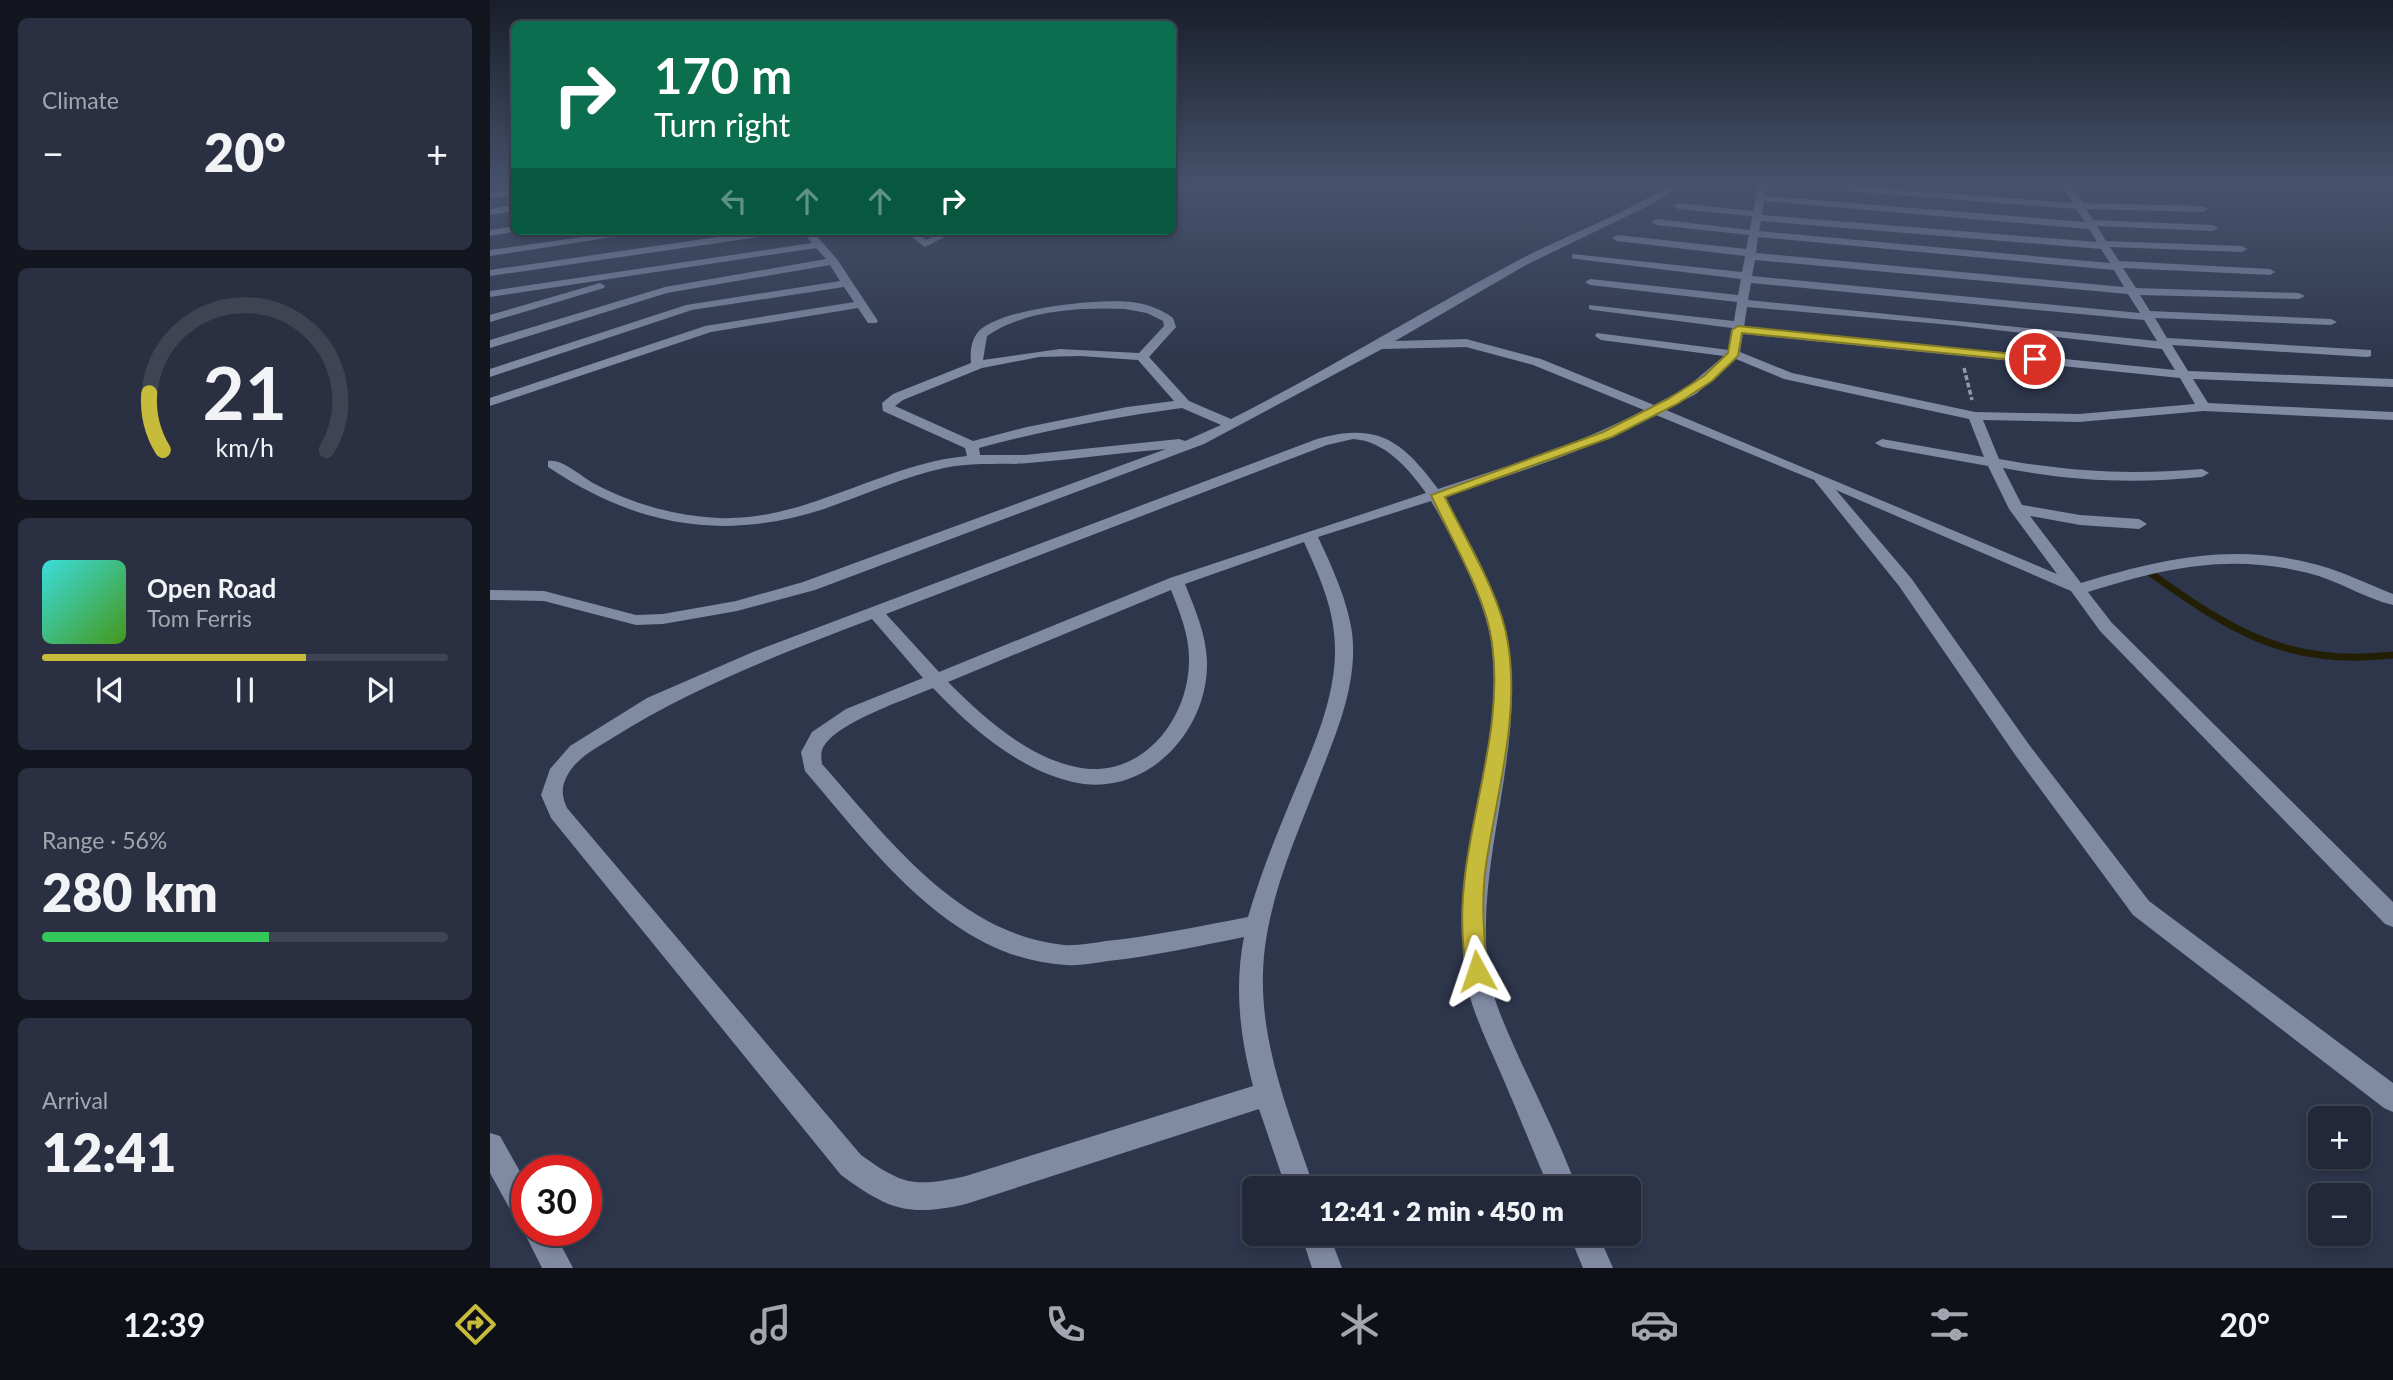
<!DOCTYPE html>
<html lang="en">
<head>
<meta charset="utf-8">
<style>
  body { margin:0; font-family:Lato,sans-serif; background:#2a3041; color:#f1f3f6; height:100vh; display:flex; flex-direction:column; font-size:26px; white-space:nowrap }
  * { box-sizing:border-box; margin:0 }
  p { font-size:23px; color:#a2a6ae }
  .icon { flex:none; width:38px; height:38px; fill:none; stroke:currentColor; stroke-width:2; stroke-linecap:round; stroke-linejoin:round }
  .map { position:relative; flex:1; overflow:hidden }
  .sheet { display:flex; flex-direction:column; gap:18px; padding:18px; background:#13161f; width:490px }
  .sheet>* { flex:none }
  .top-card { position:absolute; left:21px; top:21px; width:665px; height:214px; border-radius:10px; box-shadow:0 4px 10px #0003,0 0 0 2px #3f4453; background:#0b6e4f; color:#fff; overflow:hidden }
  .fabs { position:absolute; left:1818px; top:1106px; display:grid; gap:14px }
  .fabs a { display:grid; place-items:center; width:63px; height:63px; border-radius:10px; background:#222839; box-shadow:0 4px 10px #0003,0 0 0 2px #3f4453; font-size:35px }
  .speed { position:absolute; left:21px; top:1155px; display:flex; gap:14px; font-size:35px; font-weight:700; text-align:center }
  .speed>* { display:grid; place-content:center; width:91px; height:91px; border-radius:50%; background:#222839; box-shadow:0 4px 10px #0003,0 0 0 2px #3f4453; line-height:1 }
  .speed .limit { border:10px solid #d22; background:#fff; color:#111 }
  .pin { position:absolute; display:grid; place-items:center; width:60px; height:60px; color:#fff; margin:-30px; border:4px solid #fff; border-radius:50%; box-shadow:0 2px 7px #0007 }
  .me { position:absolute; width:77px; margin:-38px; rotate:355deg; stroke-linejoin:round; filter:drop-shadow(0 0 5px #0008) }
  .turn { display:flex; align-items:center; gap:24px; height:147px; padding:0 28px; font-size:32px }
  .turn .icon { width:91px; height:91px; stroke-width:2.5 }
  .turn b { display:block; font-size:49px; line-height:60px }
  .lanes { display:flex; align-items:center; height:66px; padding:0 28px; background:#0003; justify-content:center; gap:35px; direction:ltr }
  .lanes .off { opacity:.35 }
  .big { font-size:52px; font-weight:800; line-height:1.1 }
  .sheet .card { flex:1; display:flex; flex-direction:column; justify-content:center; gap:10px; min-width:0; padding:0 24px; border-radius:10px; background:#2a3041 }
  .sheet .dial { align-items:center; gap:0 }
  .dial svg { height:182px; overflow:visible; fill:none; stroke:#3f4453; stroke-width:7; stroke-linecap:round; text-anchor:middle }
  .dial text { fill:#f1f3f6; stroke:none }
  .song { display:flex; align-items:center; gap:21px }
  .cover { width:84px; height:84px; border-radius:10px; background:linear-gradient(135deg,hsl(180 70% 55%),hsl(100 70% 35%)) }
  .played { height:7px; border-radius:4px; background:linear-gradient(90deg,#c7bb3c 65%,#3f4453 65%) }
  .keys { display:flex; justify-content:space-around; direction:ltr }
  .heat { display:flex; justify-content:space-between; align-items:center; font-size:38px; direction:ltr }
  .charge { height:10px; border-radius:5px; background:linear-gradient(90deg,#34c759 56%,#3f4453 0) }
  .trip { position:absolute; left:752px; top:1176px; width:399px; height:70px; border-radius:10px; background:#222839; box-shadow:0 4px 10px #0003,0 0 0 2px #3f4453; font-weight:800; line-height:70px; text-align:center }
  .tabs { display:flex; height:112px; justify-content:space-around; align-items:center; background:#0e1017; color:#a2a6ae }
  .tabs .icon { width:49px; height:49px }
  .tabs .active { color:#c7bb3c }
  .tabs b { font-size:32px; color:#f1f3f6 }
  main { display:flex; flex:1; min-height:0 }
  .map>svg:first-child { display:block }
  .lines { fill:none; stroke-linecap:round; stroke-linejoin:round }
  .stream { stroke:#221f04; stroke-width:7 }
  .path { stroke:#9499a9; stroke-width:3.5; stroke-dasharray:5 2.5; stroke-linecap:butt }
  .minor { fill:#808aa3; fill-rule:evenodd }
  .route { fill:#c7bb3c; stroke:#817a27; stroke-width:2 }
</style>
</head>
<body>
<main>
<section class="sheet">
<div class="card"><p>Climate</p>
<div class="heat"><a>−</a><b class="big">20°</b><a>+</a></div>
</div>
<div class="card dial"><svg viewBox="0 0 100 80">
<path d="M14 69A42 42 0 1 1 86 69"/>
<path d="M14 69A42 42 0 0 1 8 44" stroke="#c7bb3c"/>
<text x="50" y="56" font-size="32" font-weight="700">21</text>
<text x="50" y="72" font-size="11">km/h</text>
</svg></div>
<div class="card">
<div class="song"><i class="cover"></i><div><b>Open Road</b><p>Tom Ferris</p></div></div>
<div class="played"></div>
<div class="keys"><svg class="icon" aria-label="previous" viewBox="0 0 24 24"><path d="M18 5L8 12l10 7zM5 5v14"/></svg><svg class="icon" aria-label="pause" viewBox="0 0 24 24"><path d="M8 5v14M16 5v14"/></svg><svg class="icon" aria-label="next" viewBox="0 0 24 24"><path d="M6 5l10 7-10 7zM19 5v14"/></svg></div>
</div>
<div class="card"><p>Range · 56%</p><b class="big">280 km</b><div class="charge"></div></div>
<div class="card"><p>Arrival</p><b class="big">12:41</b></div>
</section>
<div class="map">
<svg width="1903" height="1268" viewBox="0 0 1903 1268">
  <rect width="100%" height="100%" fill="#2e364c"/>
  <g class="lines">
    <path class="stream" d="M1659 572C1741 631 1798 667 1903 655"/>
    <path class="path" d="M1474 368 1482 400"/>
    <path class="minor" d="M1180 184H1191L1164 203 1036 265 905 341 976 339 1051 359 1164 405 1196 388 1234 356 1111 340 1105 336 1107 333 1239 350 1242 328 1103 310 1099 309V305L1244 321 1247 302 1100 285 1095 282 1100 279 1248 295 1251 279 1086 259 1082 258V254L1252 272 1255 256 1127 241 1122 238 1127 235 1256 249 1259 235 1166 225 1161 222 1166 219 1260 230 1262 216 1188 209 1183 206 1188 203 1263 211 1268 184H1277L1275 196 1595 222 1586 209 1306 187 1301 184H1340L1583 203 1571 184H1580L1593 203 1713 206 1718 209 1713 212 1596 209 1603 220 1723 225 1728 228 1723 231 1607 226 1616 241 1752 246 1757 249 1752 252 1620 247 1629 261 1780 269 1785 272 1780 275 1633 268 1646 288 1809 293 1815 296 1809 299 1650 295 1660 311 1841 319 1847 322 1841 325 1665 318 1677 338 1881 350V356L1877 357 1682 345 1698 371 1903 379V387L1703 379 1718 403 1903 412V420L1714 411 1589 422 1493 420 1509 459C1582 472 1638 475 1712 469L1719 473 1712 477C1643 484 1582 481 1513 468L1532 505 1590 515 1649 519 1657 524 1649 529 1590 525 1540 516 1591 583C1672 559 1744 542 1828 565 1853 572 1878 584 1903 594V605C1874 598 1847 580 1818 573 1739 553 1674 568 1598 592L1622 623 1903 902V927L1895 924 1610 631 1581 591 1346 490 1421 578 1540 746 1659 901 1903 1083V1112L1894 1108 1643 915 1526 756 1409 586 1324 480 1166 415C1098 451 1026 473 953 497 976 533 1012 599 1018 641 1036 751 985 858 998 968 1002 1001 1018 1032 1031 1062 1051 1104 1071 1146 1087 1188H1059C1043 1151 1028 1113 1012 1076 997 1041 978 1005 974 967 964 857 1017 751 1001 641 995 600 962 537 941 501L828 537C842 567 857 599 862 632 868 680 849 727 832 770 810 828 783 885 775 947 764 1033 798 1109 824 1188H796L769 1109 476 1204C418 1217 399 1210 351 1175L61 818 51 795 60 769 80 746 157 698 263 652 827 439C887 422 912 440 948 489 1018 466 1088 445 1154 410L1043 365 976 347 892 349 714 444 325 590 247 611 173 624 146 625 54 601 0 600V590L54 591 146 615 173 614 246 601 313 582 676 449C630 453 585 459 539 463 511 465 482 462 454 468 413 477 374 495 334 509 233 542 146 526 58 467V461C72 458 92 477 105 484 143 504 185 516 228 518 316 522 391 464 477 456L475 448 393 411 392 403 403 394 481 363C480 352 481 341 488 332 510 308 610 298 642 302 657 304 671 309 683 318L686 327 659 357 699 401 741 419C838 370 931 312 1027 261 1078 234 1133 216 1180 184ZM1274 201 1599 229 1607 242 1272 215ZM1271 221 1611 249 1620 263 1269 231ZM1268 237 1624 270 1634 287 1266 253ZM1265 260 1638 294 1650 313 1262 276ZM1261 283 1654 320 1667 341 1258 300ZM1257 307 1462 325 1672 349 1685 370 1254 327ZM635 309 657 313 673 321 674 326 649 353 570 349 493 360 497 336C533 310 592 307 635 309ZM1253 334 1690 378 1705 404 1589 414 1485 412 1302 373 1250 352ZM590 356 648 360 684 401 637 407 537 427 483 441 405 406 413 400 492 368 549 357ZM1246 359 1294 379 1479 419 1494 457 1392 439 1385 443 1392 447 1498 466 1519 509 1567 574 1176 410 1206 394ZM692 408 731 425 695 441 689 439 535 455H490L489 448C556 430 624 417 692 408ZM863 439C895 441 918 468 936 493L680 578 449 672 396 614 837 445ZM814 542C827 571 841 601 844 633 851 693 820 753 798 807 783 843 769 879 758 917 711 926 664 936 616 941 602 943 587 946 574 945 468 934 397 837 332 764 331 756 330 750 336 743 354 720 415 700 443 688 482 729 531 772 588 783 659 796 719 729 717 661 716 634 705 609 695 584ZM681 590C690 613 700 637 699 662 698 722 649 781 586 767 537 757 493 717 458 682ZM382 619 433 678 356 709 322 732 311 752 315 771C383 850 461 959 576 965 590 966 604 963 618 961 664 956 709 946 754 937 744 987 750 1038 763 1086L476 1176C425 1187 414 1186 371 1155L77 808C72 797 71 789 76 778 85 758 107 748 124 737 205 686 293 653 382 619Z
      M24 189V195L0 198V192Z
      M24 205V211L0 215V209Z
      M24 226V231H28L0 236V230Z
      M135 231H161L0 256V250Z
      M269 231H295L290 234 0 276V270Z
      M312 231H322L347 259 388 321 386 323H378L368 308 221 332 0 406V398L215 326 364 302 354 287 202 310 0 377V369L196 305 350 281 340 265 177 293 0 348V340L175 287 336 259 326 248 0 297V291L322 243Z
      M414 231H425L436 240 453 231H466L435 247Z
      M110 283 115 286 114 288 0 322V315Z
      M0 1133 10 1136 37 1184V1230H63L83 1268H52L33 1230 35 1225 27 1222 0 1173Z
      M811 1234H839L852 1268H822Z
      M1079 1234H1108L1123 1268H1093Z"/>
  </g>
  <linearGradient id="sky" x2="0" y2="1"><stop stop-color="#191e2a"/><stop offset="0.51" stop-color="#46526c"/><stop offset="1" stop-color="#46526c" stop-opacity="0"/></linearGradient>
  <rect width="1903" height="361" fill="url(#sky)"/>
  <path class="route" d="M1248 326 1545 356 1550 359 1545 362 1252 333 1248 356 1222 381 1187 404 1122 437 955 497C976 540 1011 596 1018 643 1030 717 1007 792 996 865 991 901 994 935 997 971L994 977 987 980 979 977C974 966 974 953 973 941 965 841 1016 744 1002 643 996 596 961 539 941 495L1113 432 1178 399 1214 376 1238 353 1242 330Z"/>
</svg>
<div class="fabs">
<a>+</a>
<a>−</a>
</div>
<div class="speed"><div class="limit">30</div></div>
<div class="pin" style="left:1545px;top:359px;background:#d93025"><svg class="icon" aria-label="arrive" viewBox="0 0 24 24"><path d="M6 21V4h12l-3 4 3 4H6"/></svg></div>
<svg class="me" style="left:987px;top:971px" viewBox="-20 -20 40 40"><path d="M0-17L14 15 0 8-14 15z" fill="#c7bb3c" stroke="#fff" stroke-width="4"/></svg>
<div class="trip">12:41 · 2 min · 450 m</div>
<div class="top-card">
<div class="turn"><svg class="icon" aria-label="right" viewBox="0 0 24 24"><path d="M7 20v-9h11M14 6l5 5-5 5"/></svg><div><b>170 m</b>Turn right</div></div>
<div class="lanes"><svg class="icon off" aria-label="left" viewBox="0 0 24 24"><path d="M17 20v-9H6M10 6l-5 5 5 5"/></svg><svg class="icon off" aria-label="ahead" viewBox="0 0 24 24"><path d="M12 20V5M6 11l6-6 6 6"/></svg><svg class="icon off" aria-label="ahead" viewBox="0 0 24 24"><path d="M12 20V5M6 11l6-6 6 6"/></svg><svg class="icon" aria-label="right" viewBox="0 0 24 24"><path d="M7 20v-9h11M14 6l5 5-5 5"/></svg></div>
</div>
</div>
</main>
<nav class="tabs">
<b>12:39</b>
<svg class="icon active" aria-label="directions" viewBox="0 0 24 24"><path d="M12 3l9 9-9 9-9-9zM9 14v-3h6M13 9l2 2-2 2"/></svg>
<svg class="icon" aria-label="music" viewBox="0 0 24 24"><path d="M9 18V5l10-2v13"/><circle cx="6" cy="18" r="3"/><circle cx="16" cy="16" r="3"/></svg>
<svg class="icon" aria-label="phone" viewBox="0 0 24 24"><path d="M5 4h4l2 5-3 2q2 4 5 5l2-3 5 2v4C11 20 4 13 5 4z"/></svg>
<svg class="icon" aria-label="climate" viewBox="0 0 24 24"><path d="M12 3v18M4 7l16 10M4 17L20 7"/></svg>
<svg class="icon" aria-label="car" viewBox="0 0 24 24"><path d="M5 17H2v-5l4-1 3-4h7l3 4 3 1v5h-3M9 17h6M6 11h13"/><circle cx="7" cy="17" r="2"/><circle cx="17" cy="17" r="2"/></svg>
<svg class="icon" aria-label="filters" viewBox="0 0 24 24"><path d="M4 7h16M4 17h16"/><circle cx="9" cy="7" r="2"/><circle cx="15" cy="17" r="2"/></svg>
<b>20°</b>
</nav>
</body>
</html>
